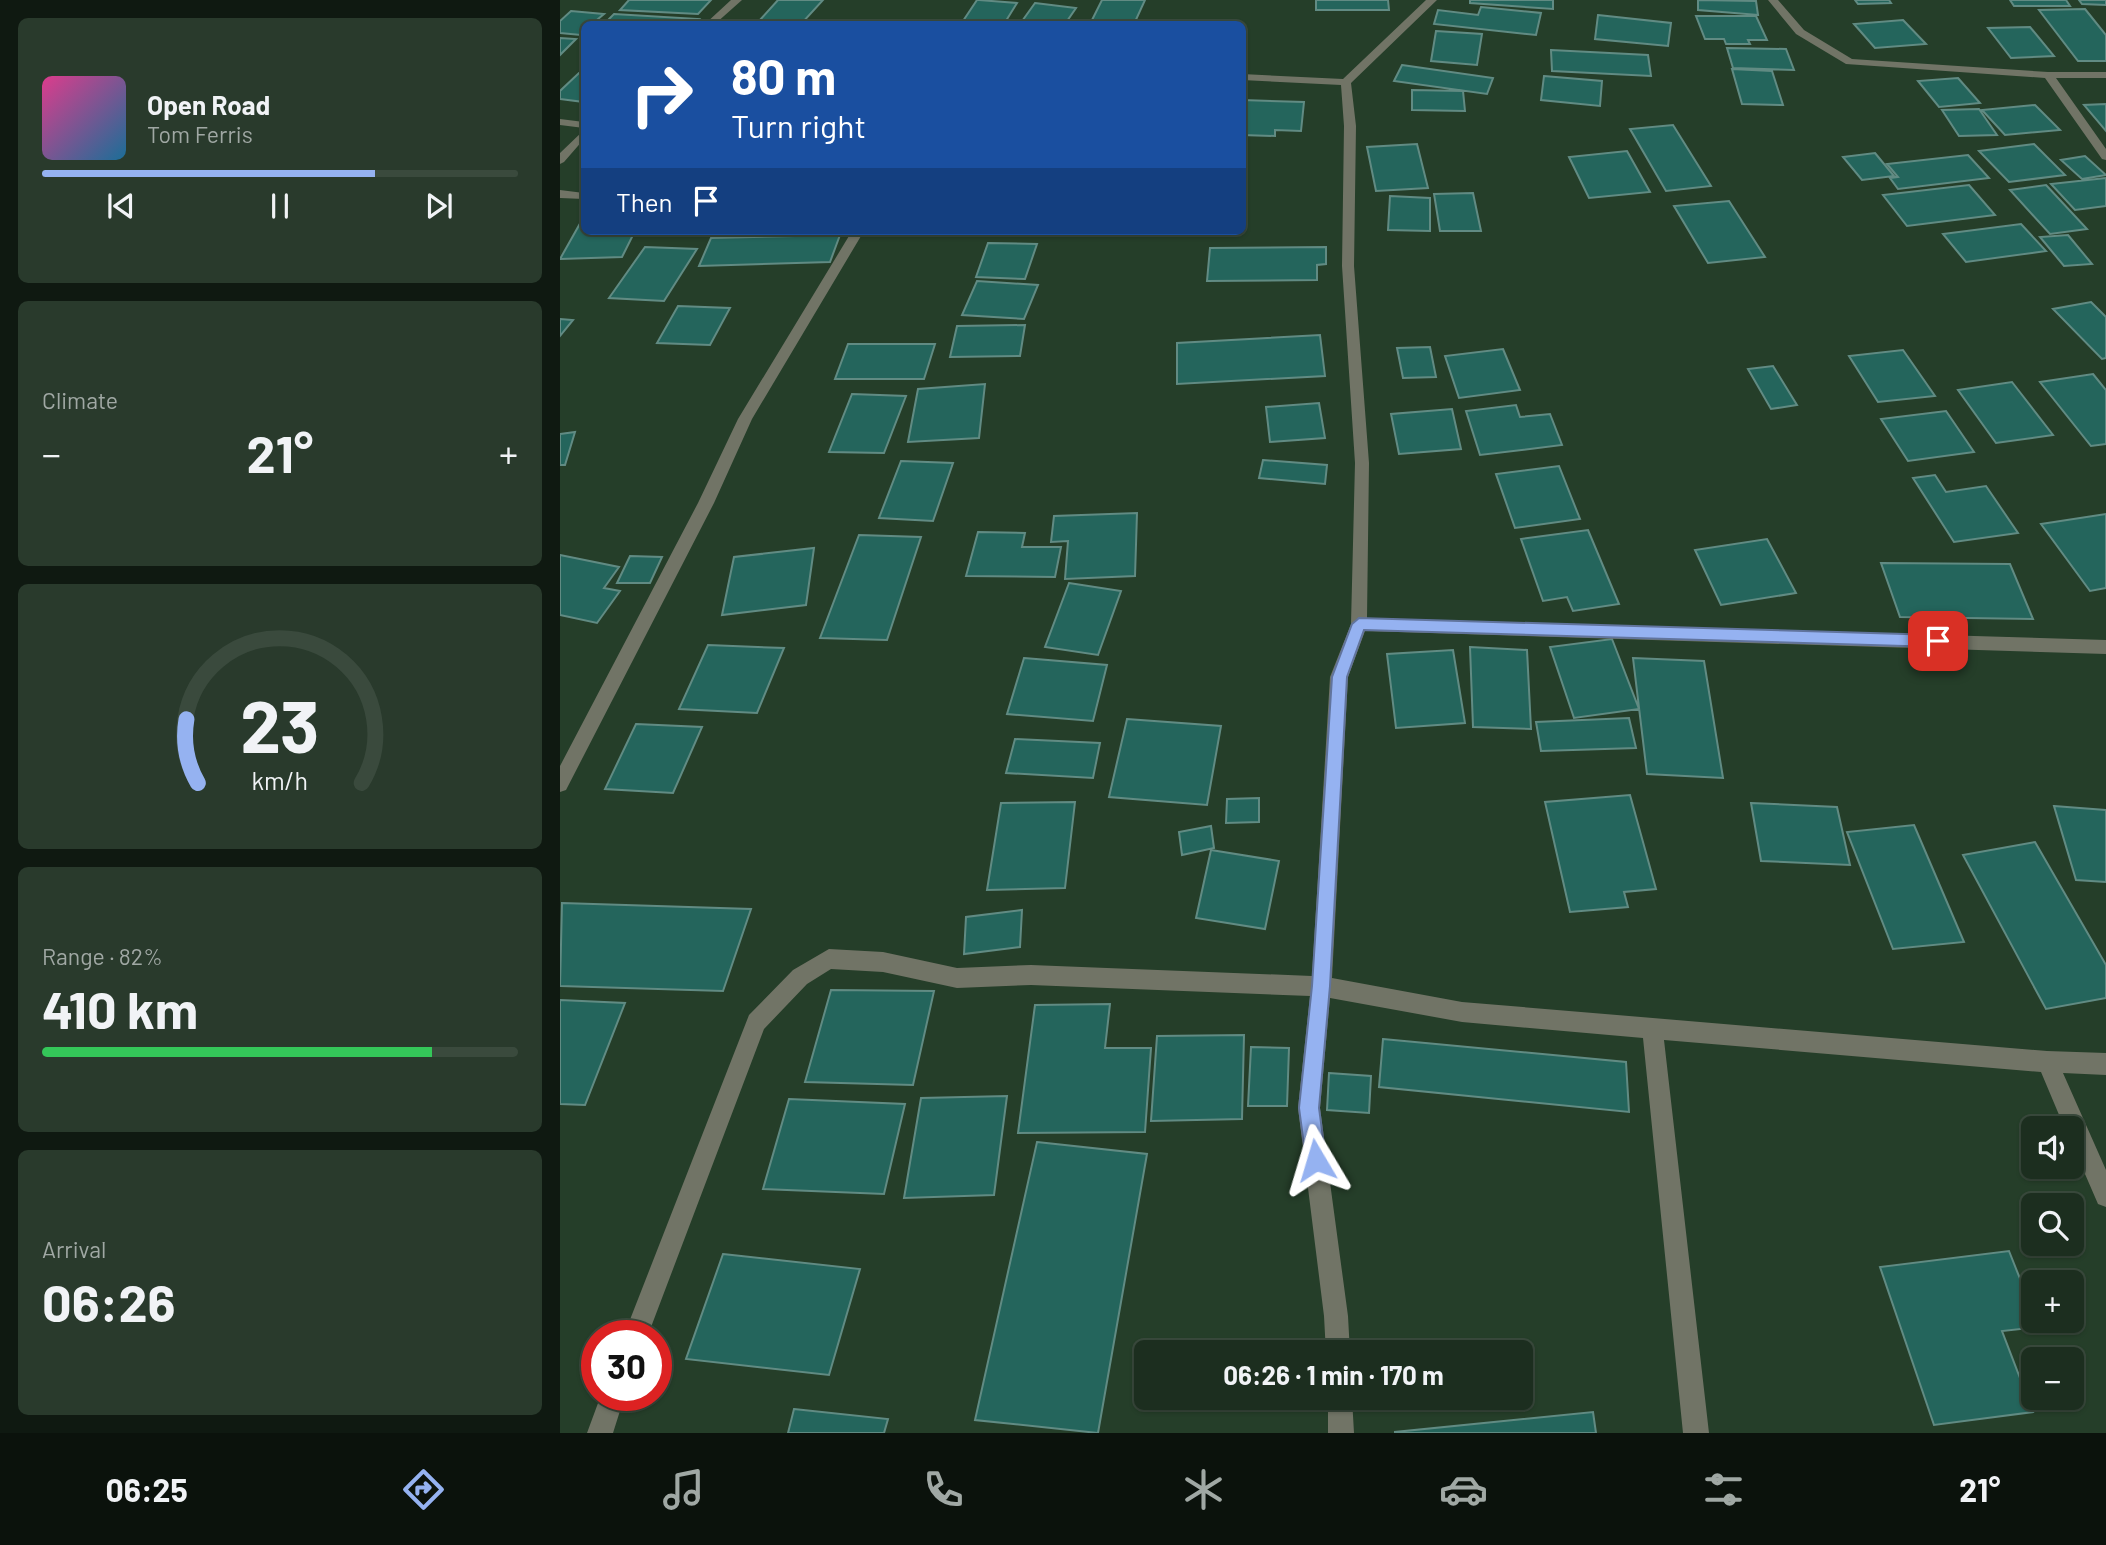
<!DOCTYPE html>
<html lang="en">
<head>
<meta charset="utf-8">
<style>
  body { margin:0; font-family:Barlow,sans-serif; background:#293a2c; color:#f1f3f6; height:100vh; display:flex; flex-direction:column; font-size:26px; white-space:nowrap }
  * { box-sizing:border-box; margin:0 }
  p { font-size:23px; color:#a0a8a4 }
  .icon { flex:none; width:38px; height:38px; fill:none; stroke:currentColor; stroke-width:2; stroke-linecap:round; stroke-linejoin:round }
  .map { position:relative; flex:1; overflow:hidden }
  .details { display:flex; flex-direction:column; gap:18px; padding:18px; background:#0f1911; width:560px }
  .details>* { flex:none }
  .top-card { position:absolute; left:21px; top:21px; width:665px; height:214px; border-radius:10px; box-shadow:0 2px 5px #0004,0 0 0 2px #3a4a3d; background:#1a4fa0; color:#fff; overflow:hidden }
  .tools { position:absolute; left:1461px; top:1116px; display:grid; gap:14px }
  .tools a { display:grid; place-items:center; width:63px; height:63px; border-radius:10px; background:#1c2e1f; box-shadow:0 2px 5px #0004,0 0 0 2px #3a4a3d; font-size:35px }
  .speed { position:absolute; left:21px; top:1320px; display:flex; gap:14px; font-size:35px; font-weight:700; text-align:center }
  .speed>* { display:grid; place-content:center; width:91px; height:91px; border-radius:50%; background:#1c2e1f; box-shadow:0 2px 5px #0004,0 0 0 2px #3a4a3d; line-height:1 }
  .speed .limit { border:10px solid #d22; background:#fff; color:#111 }
  .pin { position:absolute; display:grid; place-items:center; width:60px; height:60px; color:#fff; margin:-30px; border-radius:14px; box-shadow:0 4px 10px #0006 }
  .me { position:absolute; width:77px; margin:-38px; rotate:353deg; stroke-linejoin:round; filter:drop-shadow(0 0 5px #0008) }
  .turn { display:flex; align-items:center; gap:24px; height:147px; padding:0 35px; font-size:32px }
  .turn .icon { width:91px; height:91px; stroke-width:2.5 }
  .turn b { display:block; font-size:49px; line-height:60px }
  .then { display:flex; align-items:center; height:66px; padding:0 35px; background:#0003; gap:14px; font-size:26px }
  .big { font-size:52px; font-weight:700; line-height:1.1 }
  .details .widget { flex:1; display:flex; flex-direction:column; justify-content:center; gap:10px; min-width:0; padding:0 24px; border-radius:10px; background:#293a2c }
  .details .dial { align-items:center; gap:0 }
  .dial svg { height:182px; overflow:visible; fill:none; stroke:#3a4a3d; stroke-width:7; stroke-linecap:round; text-anchor:middle }
  .dial text { fill:#f1f3f6; stroke:none }
  .song { display:flex; align-items:center; gap:21px }
  .cover { width:84px; height:84px; border-radius:10px; background:linear-gradient(135deg,hsl(330 70% 55%),hsl(200 70% 35%)) }
  .played { height:7px; border-radius:4px; background:linear-gradient(90deg,#95b2f1 70%,#3a4a3d 70%) }
  .keys { display:flex; justify-content:space-around; direction:ltr }
  .heat { display:flex; justify-content:space-between; align-items:center; font-size:38px; direction:ltr }
  .charge { height:10px; border-radius:5px; background:linear-gradient(90deg,#34c759 82%,#3a4a3d 0) }
  .trip { position:absolute; left:574px; top:1340px; width:399px; height:70px; border-radius:10px; background:#1c2e1f; box-shadow:0 2px 5px #0004,0 0 0 2px #3a4a3d; font-weight:700; line-height:70px; text-align:center }
  .dock { display:flex; height:112px; justify-content:space-around; align-items:center; background:#0b120c; color:#a0a8a4 }
  .dock .icon { width:49px; height:49px }
  .dock .on { color:#95b2f1 }
  .dock b { font-size:32px; color:#f1f3f6 }
  main { display:flex; flex:1; min-height:0 }
  .map>svg:first-child { display:block }
  .building { fill:#24655c; stroke:#618b83; stroke-width:2 }
  .lines { fill:none; stroke-linecap:round; stroke-linejoin:round }
  .minor { fill:#717466; fill-rule:evenodd }
  .route { fill:#95b2f1; stroke:#61749d; stroke-width:2 }
</style>
</head>
<body>
<main>
<section class="details">
<div class="widget">
<div class="song"><i class="cover"></i><div><b>Open Road</b><p>Tom Ferris</p></div></div>
<div class="played"></div>
<div class="keys"><svg class="icon" aria-label="previous" viewBox="0 0 24 24"><path d="M18 5L8 12l10 7zM5 5v14"/></svg><svg class="icon" aria-label="pause" viewBox="0 0 24 24"><path d="M8 5v14M16 5v14"/></svg><svg class="icon" aria-label="next" viewBox="0 0 24 24"><path d="M6 5l10 7-10 7zM19 5v14"/></svg></div>
</div>
<div class="widget"><p>Climate</p>
<div class="heat"><a>−</a><b class="big">21°</b><a>+</a></div>
</div>
<div class="widget dial"><svg viewBox="0 0 100 80">
<path d="M14 69A42 42 0 1 1 86 69"/>
<path d="M14 69A42 42 0 0 1 9 41" stroke="#95b2f1"/>
<text x="50" y="56" font-size="32" font-weight="700">23</text>
<text x="50" y="72" font-size="11">km/h</text>
</svg></div>
<div class="widget"><p>Range · 82%</p><b class="big">410 km</b><div class="charge"></div></div>
<div class="widget"><p>Arrival</p><b class="big">06:26</b></div>
</section>
<div class="map">
<svg width="1546" height="1433" viewBox="0 0 1546 1433">
  <rect width="100%" height="100%" fill="#253e29"/>
  <path class="building" d="M69 0H151L138 14 60 10Z
    M218 0H263L242 23 200 20Z
    M417 0H419L457 3 444 24H401Z
    M542 0H585L574 24H530Z
    M756 0H828L829 10H756Z
    M910 0H993V9L910 3Z
    M1138 0 1196 1 1198 15 1138 10Z
    M1295 0H1329L1331 3 1298 4Z
    M1450 0H1506L1510 6H1454Z
    M1519 0H1546V5L1522 4Z
    M475 3 516 8 505 24H460Z
    M921 7 981 13 976 35 874 24 878 10 918 15Z
    M1525 9 1546 35V61H1518L1479 10Z
    M11 11 44 14 32 24H24V32L21 35 0 33V21Z
    M54 14 139 19 134 24H44Z
    M1038 15 1111 23 1108 46 1035 39Z
    M1136 16H1196L1207 40H1188L1190 44H1166L1164 39H1145Z
    M1343 20 1366 44 1315 48 1294 24Z
    M1470 27 1494 56 1451 58 1428 28Z
    M876 31 922 34 917 65 871 61Z
    M0 38 16 39 0 55Z
    M1167 48 1226 49 1234 70 1173 68Z
    M991 50 1088 55 1091 76 992 71Z
    M842 65 933 78 927 94 834 81Z
    M1172 69 1212 71 1223 105 1182 104Z
    M19 73H24V102L0 99V91Z
    M984 76 1042 81 1040 106 981 100Z
    M1398 78 1420 103 1379 107 1358 81Z
    M852 90 903 91 905 111 852 110Z
    M682 100 744 102 741 131 715 130V136L682 135Z
    M1546 104V131L1524 105Z
    M1475 105 1500 130 1445 135 1422 110Z
    M1419 109 1437 135 1399 136 1382 110Z
    M1113 125 1151 186 1106 191 1070 129Z
    M857 144 868 188 816 191 807 147Z
    M1474 144 1505 175 1449 182 1419 151Z
    M1067 151 1090 192 1029 198 1009 157Z
    M1315 153 1334 176 1302 180 1283 157Z
    M1408 155 1429 178 1338 189 1330 178 1338 177 1327 164Z
    M1525 156 1546 175 1522 179 1501 160Z
    M1546 178V206L1515 210 1491 184Z
    M1409 185 1435 215 1347 226 1323 195Z
    M1486 185 1527 229 1490 234 1450 190Z
    M913 193 921 231H880L874 194Z
    M830 196 870 198V231L828 230Z
    M1169 201 1205 257 1148 263 1114 206Z
    M22 220 24 231H75L62 257 0 259Z
    M1461 224 1486 251 1406 262 1383 234Z
    M122 231H147L144 236 119 235Z
    M280 235 270 262 139 266 151 238Z
    M1508 235 1532 264 1504 266 1480 237Z
    M428 243 477 244 465 279 416 277Z
    M85 247 137 249 104 301 49 298Z
    M766 247V264L757 265V280L647 281 650 248Z
    M417 281 478 285 464 319 402 315Z
    M1531 302 1546 317V358L1542 359 1493 309Z
    M118 306 170 308 150 345 97 343Z
    M0 319 13 320 0 336Z
    M465 325 460 356 390 357 397 326Z
    M760 335 765 376 617 384V343Z
    M288 344H375L364 379H275Z
    M870 347 876 377 843 378 837 348Z
    M943 349 960 390 899 398 885 356Z
    M1343 350 1375 396 1318 402 1289 356Z
    M1213 366 1237 405 1211 409 1188 369Z
    M1533 374 1546 390V444L1531 446 1480 382Z
    M1452 382 1493 435 1436 443 1398 390Z
    M425 384 419 438 348 442 358 389Z
    M292 394 346 396 324 453 269 452Z
    M759 403 765 438 710 442 706 407Z
    M956 405 960 417 990 414 1002 445 920 455 906 411Z
    M892 409 901 449 839 454 831 414Z
    M1386 411 1414 452 1348 461 1321 419Z
    M15 432 5 465H0V434Z
    M703 460 767 465 765 484 699 478Z
    M341 461 393 463 373 521 319 518Z
    M999 466 1020 519 955 528 936 474Z
    M1375 475 1386 492 1426 486 1458 533 1394 542 1353 478Z
    M577 513 575 576 505 579 508 541 491 542 494 516Z
    M1546 514V588L1530 591 1481 524Z
    M1028 530 1059 604 1013 611 1007 597 983 601 961 539Z
    M418 532 465 533 462 547H501L495 577 406 576Z
    M299 535 361 537 327 640 260 638Z
    M1207 539 1236 593 1161 605 1135 550Z
    M254 548 246 605 162 615 174 557Z
    M0 555 59 567 44 588 60 591 37 623 0 615Z
    M70 556 102 557 90 583H57Z
    M1321 563 1450 564 1473 619 1340 617Z
    M509 583 561 591 538 655 485 647Z
    M1052 639 1079 709 1014 718 990 647Z
    M148 645 224 648 197 713 119 709Z
    M910 647 967 650 971 729 913 727Z
    M893 650 905 723 836 728 827 654Z
    M464 658 547 665 533 721 447 714Z
    M1073 658 1144 661 1163 778 1087 774Z
    M1069 718 1076 748 981 751 976 722Z
    M567 719 661 726 647 805 549 797Z
    M76 724 142 727 113 793 45 789Z
    M455 739 540 743 533 778 446 773Z
    M1070 795 1096 889 1064 892 1068 907 1010 912 985 802Z
    M699 798V822L666 823 667 799Z
    M515 802 505 888 427 890 441 803Z
    M1191 803 1277 807 1290 865 1201 861Z
    M1494 806 1546 810V882L1516 880Z
    M1354 825 1404 942 1333 949 1287 832Z
    M651 826 654 848 622 855 619 832Z
    M1475 842 1546 965V998L1486 1009 1403 855Z
    M651 850 719 861 705 929 636 918Z
    M2 903 191 909 163 991 0 986Z
    M462 910 460 947 404 954 406 917Z
    M271 990 374 991 353 1085 245 1082Z
    M0 1000 65 1003 25 1105 0 1104Z
    M550 1004 545 1048H591L585 1132 458 1133 475 1005Z
    M684 1035 682 1119 591 1121 597 1036Z
    M823 1039 1066 1062 1069 1112 819 1087Z
    M691 1047 729 1048 727 1106H688Z
    M769 1073 811 1076 809 1113 767 1110Z
    M447 1096 434 1195 344 1198 361 1098Z
    M229 1099 345 1104 324 1194 203 1189Z
    M477 1142 587 1154 538 1433 415 1420Z
    M1449 1251 1474 1314V1321L1478 1327 1442 1331 1473 1412 1374 1425 1320 1267Z
    M163 1254 300 1269 269 1375 126 1359Z
    M234 1409 328 1419 324 1433H228Z
    M1033 1412 1036 1433H835V1432Z"/>
  <g class="lines">
    <path class="minor" d="M171 0H182L155 24H145Z
      M866 0H877L791 83 796 126 794 266 809 463 807 618 1546 640V654L805 631 788 677 772 978 902 1002 1487 1051 1546 1053V1075L1503 1073 1546 1170V1207L1538 1204 1512 1144V1129H1505L1481 1072 1104 1040 1149 1433H1123L1083 1038 902 1022 770 998 760 1108 788 1316 790 1353H766L764 1316 738 1108 750 996 471 985 397 988 323 972 271 969 247 984 204 1029 88 1335H64L189 1015 233 970 269 949 323 952 397 968 471 965 752 976 770 677 791 624 795 463 782 266 784 126 781 85 682 80V74L783 79Z
      M1208 0H1218L1244 30 1292 59 1488 72H1546V78H1496L1546 149V160L1542 159 1485 78 1286 64 1236 34Z
      M0 119 24 122V128L0 125Z
      M24 130V139L4 162 0 164V153Z
      M0 190 24 193V199L0 198Z
      M292 231H304L192 419 154 503 6 790 0 792V766L138 503 178 419Z
      M41 1395H65L53 1433H27Z
      M768 1398H792L794 1433H768Z"/>
  </g>
  <path class="route" d="M799 618 1378 635 1386 641 1378 647 804 630 787 677 770 986 759 1108 766 1160 763 1167 756 1170 749 1167 746 1160 739 1108 752 986 772 677 792 624Z"/>
</svg>
<div class="tools">
<a><svg class="icon" aria-label="sound" viewBox="0 0 24 24"><path d="M4 9h4l5-4v14l-5-4H4zM17 9q2 3 0 6"/></svg></a>
<a><svg class="icon" aria-label="search" viewBox="0 0 24 24"><circle cx="10" cy="10" r="6"/><path d="M15 15l6 6"/></svg></a>
<a>+</a>
<a>−</a>
</div>
<div class="speed"><div class="limit">30</div></div>
<div class="pin" style="left:1378px;top:641px;background:#d93025"><svg class="icon" aria-label="arrive" viewBox="0 0 24 24"><path d="M6 21V4h12l-3 4 3 4H6"/></svg></div>
<svg class="me" style="left:756px;top:1160px" viewBox="-20 -20 40 40"><path d="M0-17L14 15 0 8-14 15z" fill="#95b2f1" stroke="#fff" stroke-width="4"/></svg>
<div class="trip">06:26 · 1 min · 170 m</div>
<div class="top-card">
<div class="turn"><svg class="icon" aria-label="right" viewBox="0 0 24 24"><path d="M7 20v-9h11M14 6l5 5-5 5"/></svg><div><b>80 m</b>Turn right</div></div>
<div class="then">Then<svg class="icon" aria-label="arrive" viewBox="0 0 24 24"><path d="M6 21V4h12l-3 4 3 4H6"/></svg></div>
</div>
</div>
</main>
<nav class="dock">
<b>06:25</b>
<svg class="icon on" aria-label="directions" viewBox="0 0 24 24"><path d="M12 3l9 9-9 9-9-9zM9 14v-3h6M13 9l2 2-2 2"/></svg>
<svg class="icon" aria-label="music" viewBox="0 0 24 24"><path d="M9 18V5l10-2v13"/><circle cx="6" cy="18" r="3"/><circle cx="16" cy="16" r="3"/></svg>
<svg class="icon" aria-label="phone" viewBox="0 0 24 24"><path d="M5 4h4l2 5-3 2q2 4 5 5l2-3 5 2v4C11 20 4 13 5 4z"/></svg>
<svg class="icon" aria-label="climate" viewBox="0 0 24 24"><path d="M12 3v18M4 7l16 10M4 17L20 7"/></svg>
<svg class="icon" aria-label="car" viewBox="0 0 24 24"><path d="M5 17H2v-5l4-1 3-4h7l3 4 3 1v5h-3M9 17h6M6 11h13"/><circle cx="7" cy="17" r="2"/><circle cx="17" cy="17" r="2"/></svg>
<svg class="icon" aria-label="filters" viewBox="0 0 24 24"><path d="M4 7h16M4 17h16"/><circle cx="9" cy="7" r="2"/><circle cx="15" cy="17" r="2"/></svg>
<b>21°</b>
</nav>
</body>
</html>
